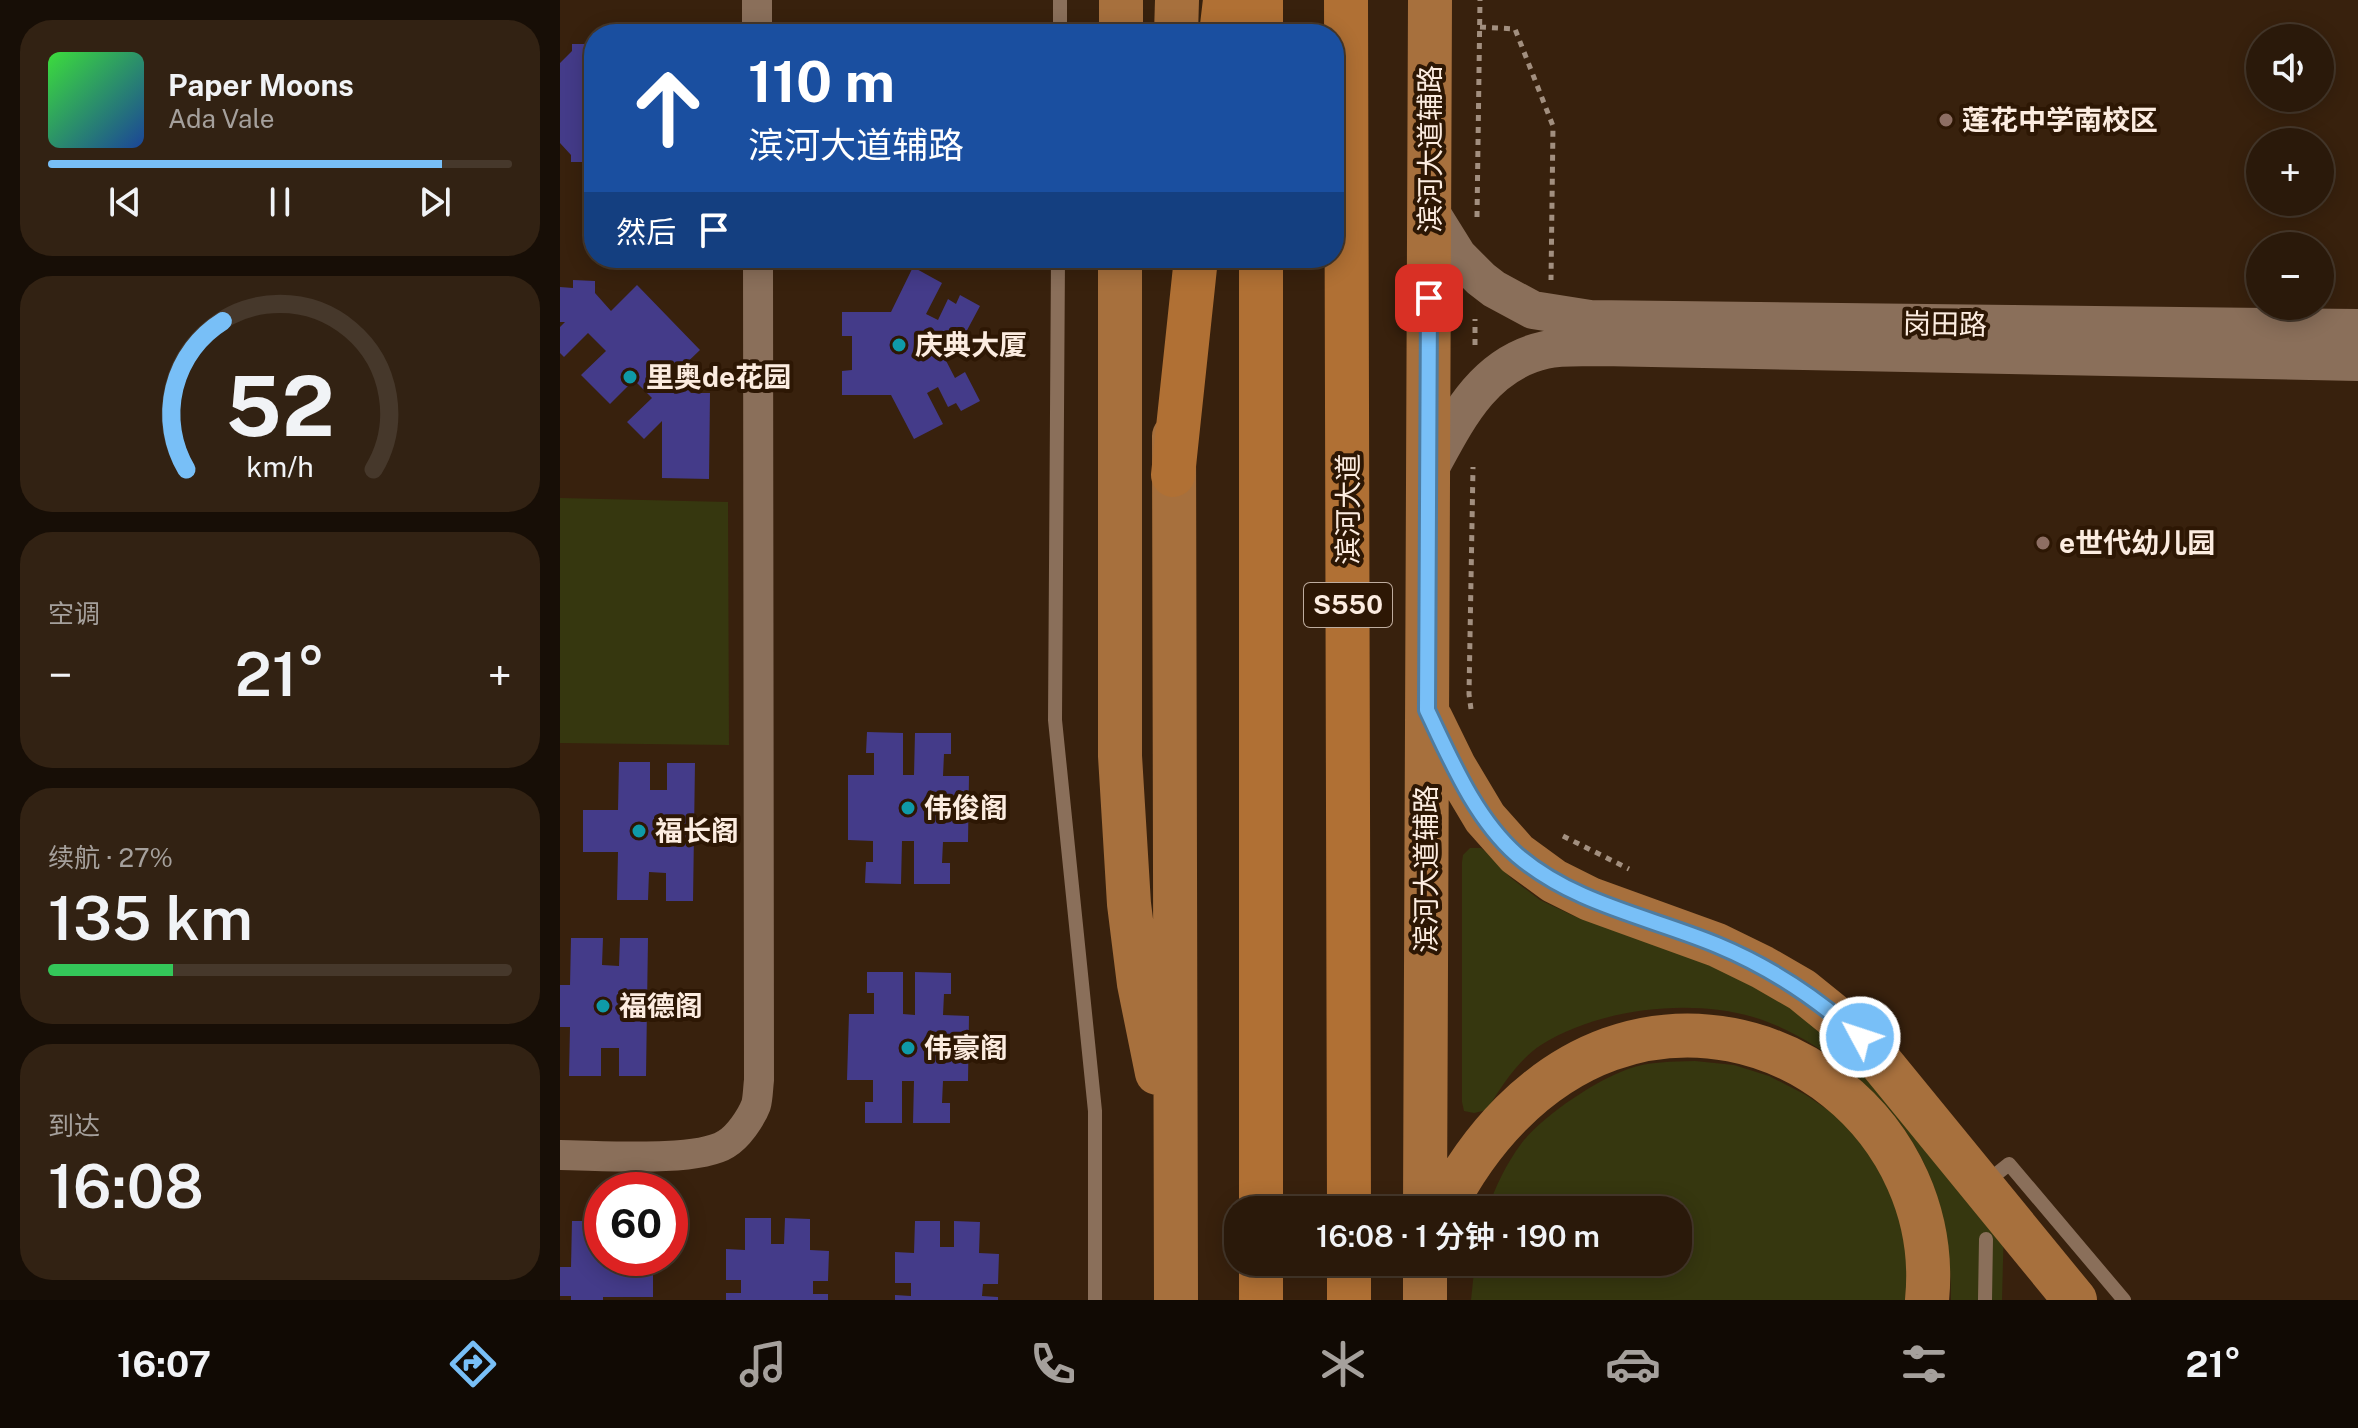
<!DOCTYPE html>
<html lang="zh">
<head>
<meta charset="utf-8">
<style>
  body { margin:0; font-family:"Public Sans","Noto Sans SC",sans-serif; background:#322213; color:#f1f3f6; height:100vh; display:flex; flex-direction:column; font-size:30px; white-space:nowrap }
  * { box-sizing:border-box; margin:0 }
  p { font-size:26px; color:#a5a09c }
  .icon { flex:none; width:44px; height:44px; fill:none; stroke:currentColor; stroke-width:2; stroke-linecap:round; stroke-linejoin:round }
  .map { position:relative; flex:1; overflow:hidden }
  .sheet { display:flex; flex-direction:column; gap:20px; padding:20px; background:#170e06; width:560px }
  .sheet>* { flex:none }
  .guide { position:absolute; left:24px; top:24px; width:760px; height:244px; border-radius:32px; box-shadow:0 4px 20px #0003,0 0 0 2px #46382b; background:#1a4fa0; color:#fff; overflow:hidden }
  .controls { position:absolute; left:1686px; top:24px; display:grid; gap:16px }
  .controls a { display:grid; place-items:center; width:88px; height:88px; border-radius:50%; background:#2a190a; box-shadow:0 4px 20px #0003,0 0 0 2px #46382b; font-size:40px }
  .speed { position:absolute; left:24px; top:1172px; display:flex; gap:16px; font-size:40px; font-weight:700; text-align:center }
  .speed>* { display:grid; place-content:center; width:104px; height:104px; border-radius:50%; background:#2a190a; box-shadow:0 4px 20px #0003,0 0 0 2px #46382b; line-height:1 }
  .speed .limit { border:12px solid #d22; background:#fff; color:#111 }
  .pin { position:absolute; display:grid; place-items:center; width:68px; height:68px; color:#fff; margin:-34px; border-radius:16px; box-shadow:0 4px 12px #0006 }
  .me { position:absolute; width:88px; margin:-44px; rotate:310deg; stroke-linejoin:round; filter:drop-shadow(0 0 6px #0008) }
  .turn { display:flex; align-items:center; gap:28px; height:168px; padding:0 32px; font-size:36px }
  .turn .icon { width:104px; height:104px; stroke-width:2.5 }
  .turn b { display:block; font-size:56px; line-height:68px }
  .then { display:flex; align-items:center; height:76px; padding:0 32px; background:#0003; gap:16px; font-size:30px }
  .big { font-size:60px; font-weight:600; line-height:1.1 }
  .sheet .card { flex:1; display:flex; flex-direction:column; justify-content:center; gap:12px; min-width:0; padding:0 28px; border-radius:32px; background:#322213 }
  .sheet .dial { align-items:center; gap:0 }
  .dial svg { height:208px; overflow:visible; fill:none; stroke:#46382b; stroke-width:7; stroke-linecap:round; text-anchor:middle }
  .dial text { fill:#f1f3f6; stroke:none }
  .song { display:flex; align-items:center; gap:24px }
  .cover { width:96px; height:96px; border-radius:12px; background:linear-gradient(135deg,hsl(120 70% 55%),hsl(220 70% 35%)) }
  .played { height:8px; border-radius:4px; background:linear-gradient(90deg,#78bff7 85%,#46382b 85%) }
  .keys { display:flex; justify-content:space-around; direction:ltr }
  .heat { display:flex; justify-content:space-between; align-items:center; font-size:44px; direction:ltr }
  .charge { height:12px; border-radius:6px; background:linear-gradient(90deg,#34c759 27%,#46382b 0) }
  .trip { position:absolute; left:664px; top:1196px; width:468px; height:80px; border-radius:32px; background:#2a190a; box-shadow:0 4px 20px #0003,0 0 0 2px #46382b; font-weight:600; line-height:80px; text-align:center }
  .tab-bar { display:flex; height:128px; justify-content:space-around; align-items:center; background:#110a04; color:#a5a09c }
  .tab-bar .icon { width:56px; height:56px }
  .tab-bar .current { color:#78bff7 }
  .tab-bar b { font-size:36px; color:#f1f3f6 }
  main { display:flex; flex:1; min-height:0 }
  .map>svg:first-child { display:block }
  .green { fill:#36370f }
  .building { fill:#443b89 }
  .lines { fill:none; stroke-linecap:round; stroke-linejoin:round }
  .path { stroke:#a28f7f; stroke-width:5; stroke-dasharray:6 6; stroke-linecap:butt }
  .service { stroke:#8a6f5a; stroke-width:14 }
  .minor { stroke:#8a6f5a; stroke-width:30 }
  .tertiary { stroke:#8a6f5a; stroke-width:38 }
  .primary { stroke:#a7703d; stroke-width:44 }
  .trunk { stroke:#b07034; stroke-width:44 }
  .route-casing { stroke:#4e7ca1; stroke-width:20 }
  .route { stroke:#78bff7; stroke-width:14 }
  .education-dot { fill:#8d6e63; stroke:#2d1704; stroke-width:3 }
  .culture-dot { fill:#0f9aa8; stroke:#2d1704; stroke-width:3 }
  .labels { text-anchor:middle; stroke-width:8; stroke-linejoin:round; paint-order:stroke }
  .shield { fill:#2d1704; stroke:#beac9e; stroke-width:2 }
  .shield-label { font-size:26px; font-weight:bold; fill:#fcece0 }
  .poi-label { font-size:28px; font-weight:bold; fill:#fcece0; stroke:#2d1704; text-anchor:start }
  .street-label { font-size:28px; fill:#fcece0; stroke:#2d1704 }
</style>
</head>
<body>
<main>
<section class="sheet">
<div class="card">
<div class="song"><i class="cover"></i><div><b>Paper Moons</b><p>Ada Vale</p></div></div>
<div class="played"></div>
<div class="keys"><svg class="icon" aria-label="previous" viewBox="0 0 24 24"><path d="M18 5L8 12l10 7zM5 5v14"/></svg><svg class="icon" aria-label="pause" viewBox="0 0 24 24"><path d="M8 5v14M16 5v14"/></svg><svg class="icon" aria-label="next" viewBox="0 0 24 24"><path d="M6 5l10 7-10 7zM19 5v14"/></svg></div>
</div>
<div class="card dial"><svg viewBox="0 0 100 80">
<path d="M14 69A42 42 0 1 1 86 69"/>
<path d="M14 69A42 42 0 0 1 28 12" stroke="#78bff7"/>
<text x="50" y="56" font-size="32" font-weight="700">52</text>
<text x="50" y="72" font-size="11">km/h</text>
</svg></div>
<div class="card"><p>空调</p>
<div class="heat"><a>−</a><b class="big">21°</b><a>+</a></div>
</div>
<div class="card"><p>续航 · 27%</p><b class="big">135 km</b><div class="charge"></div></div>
<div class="card"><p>到达</p><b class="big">16:08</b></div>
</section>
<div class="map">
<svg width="1798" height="1300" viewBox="0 0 1798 1300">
  <rect width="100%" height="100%" fill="#38210d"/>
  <path class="green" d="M0 498 168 502 169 745 0 743Z
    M910 848H921L926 852 951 878 980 900 1014 916 1150 962 1255 1021 1444 1223 1442 1300H1391C1391 1240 1382 1190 1350 1138 1318 1086 1251 1034 1193 1017 1128 998 1038 1009 981 1045 958 1060 941 1087 927 1110L914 1113 904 1111 902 1102V862L903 855Z
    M1135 1061 1174 1065 1209 1076 1246 1095 1281 1119 1306 1145 1341 1203 1351 1300H911L915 1262H1118V1210H927C936 1186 946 1164 961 1144 982 1116 1035 1081 1068 1069 1089 1061 1113 1062 1135 1061Z"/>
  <path class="building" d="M12 44H34V162H11V155L0 143V63L12 51Z
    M353 267 382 283 366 314 378 320 388 299 396 304 400 295 420 306 405 334 395 329 382 353 395 378 405 372 420 401 401 411 396 403 388 407 378 387 367 393 383 424 354 439 331 395H282V371L292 370V336H282V312H331Z
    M13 280 35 281V293L51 311 77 285 140 350 114 375 131 393H150L149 479 102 478V421L84 439 67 422 92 398 74 380 50 404 21 375 46 351 28 333 4 357 0 353V327L5 322H0V287L13 288Z
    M307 732 343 733V775H354L355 733H391V754H384L383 776H409L408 842H383L382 863H390V884H354V841H342L341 884 305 883 306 862H313V841L288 840V775H314V753H306Z
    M59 762H90V790H107V763H135L133 901H106V873L89 872 88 900H57L58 852H23V810H58Z
    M11 938H43L42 965 59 966 60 938H88L86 1076H59V1048H41V1076H9L10 1027H0V985H10Z
    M307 972H343V1014L355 1015V972L391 973V994H384L383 1015 409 1016 408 1081H383L382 1103H390V1123H353L354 1081H342V1123H305V1102H313V1080H287L289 1014H314V993H307Z
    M185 1218H211V1244H224L225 1218 250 1219V1250L269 1251 268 1281H253V1294H268V1300H166V1293H181V1280H166V1249L185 1250Z
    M12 1221H42L43 1267 93 1268V1297H43V1300H11V1296H0V1267H11Z
    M355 1221H380V1247H394V1221L420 1222 419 1253 439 1254 438 1284H423L422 1296 438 1297V1300H335V1295L351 1296V1283H335V1252L354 1253Z"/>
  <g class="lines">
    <path class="path" d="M920 27 955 29 993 126 991 280
      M917 217 920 0
      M915 345V319
      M911 709 909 694 913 467
      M1003 836 1069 869"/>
    <path class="service" d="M500 34V0
      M498 258 495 720 535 1111V1300
      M1439 1172 1449 1164 1564 1300
      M1425 1300 1426 1239"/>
    <path class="minor" d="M197 0V34
      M0 1155C38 1155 136 1163 166 1144 178 1137 191 1118 196 1105 198 1098 198 1088 199 1080L198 258"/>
    <path class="tertiary" d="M870 211 898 256 921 279 934 289 973 310 1030 319 1798 328
      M868 472C896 421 922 364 985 350 1002 346 1023 348 1041 347L1798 362"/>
    <path class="primary" d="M561 34V0
      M616 34 617 0
      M560 258V756L569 904 579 984 597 1073
      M614 436 616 1300
      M871 719 894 766 925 818 957 854 994 881 1030 899 1157 945 1202 967 1242 990 1300 1037 1515 1300
      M865 1210 870 0
      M883 1210C918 1140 975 1076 1050 1049 1214 991 1384 1129 1367 1300
      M865 1300V1262"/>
    <path class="trunk" d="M786 0 789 1210
      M661 34 665 0
      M701 34V0
      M613 475 636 258
      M701 1210V258
      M789 1262V1300
      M701 1300V1262"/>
  </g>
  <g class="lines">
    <defs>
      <path id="route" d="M869 298 867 710C891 760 915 818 957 855 1014 904 1090 917 1157 945 1210 967 1258 999 1300 1037"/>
    </defs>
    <use href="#route" class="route-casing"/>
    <use href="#route" class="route"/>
  </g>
  <g class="education-dot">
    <circle cx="1386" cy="120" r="8"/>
    <circle cx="1483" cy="543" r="8"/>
  </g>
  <g class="culture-dot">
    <circle cx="339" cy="345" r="8"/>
    <circle cx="70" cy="377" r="8"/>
    <circle cx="348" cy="808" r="8"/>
    <circle cx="79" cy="831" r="8"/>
    <circle cx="43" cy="1006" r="8"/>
    <circle cx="348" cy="1048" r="8"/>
  </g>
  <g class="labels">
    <rect class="shield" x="744" y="583" width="88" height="44" rx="6"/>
    <g class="shield-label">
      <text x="788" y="614">S550</text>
    </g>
    <g class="poi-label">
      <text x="1402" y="130">莲花中学南校区</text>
      <text x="355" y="355">庆典大厦</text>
      <text x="86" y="387">里奥de花园</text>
      <text x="1499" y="553">e世代幼儿园</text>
      <text x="364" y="818">伟俊阁</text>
      <text x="95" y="841">福长阁</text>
      <text x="59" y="1016">福德阁</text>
      <text x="364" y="1058">伟豪阁</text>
    </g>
    <g class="street-label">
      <text transform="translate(870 149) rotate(-90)" y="10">滨河大道辅路</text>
      <text transform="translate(1385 324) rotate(1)" y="10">岗田路</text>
      <text transform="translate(788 509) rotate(-90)" y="10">滨河大道</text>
      <text transform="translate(866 869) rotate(-90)" y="10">滨河大道辅路</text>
    </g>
  </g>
</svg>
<div class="controls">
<a><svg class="icon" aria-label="sound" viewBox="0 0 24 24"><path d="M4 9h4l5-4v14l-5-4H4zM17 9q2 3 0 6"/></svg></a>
<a>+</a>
<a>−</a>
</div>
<div class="speed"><div class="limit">60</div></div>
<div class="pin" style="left:869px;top:298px;background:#d93025"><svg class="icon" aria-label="arrive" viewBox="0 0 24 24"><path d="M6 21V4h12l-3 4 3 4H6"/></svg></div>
<svg class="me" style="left:1300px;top:1037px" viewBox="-20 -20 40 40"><circle r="17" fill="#78bff7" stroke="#fff" stroke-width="3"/><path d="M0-11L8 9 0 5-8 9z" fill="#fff"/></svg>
<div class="trip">16:08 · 1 分钟 · 190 m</div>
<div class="guide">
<div class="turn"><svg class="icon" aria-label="ahead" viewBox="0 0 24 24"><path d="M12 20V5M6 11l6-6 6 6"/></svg><div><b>110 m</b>滨河大道辅路</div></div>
<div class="then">然后<svg class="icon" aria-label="arrive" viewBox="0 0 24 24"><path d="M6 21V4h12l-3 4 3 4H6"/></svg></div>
</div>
</div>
</main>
<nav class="tab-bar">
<b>16:07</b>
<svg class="icon current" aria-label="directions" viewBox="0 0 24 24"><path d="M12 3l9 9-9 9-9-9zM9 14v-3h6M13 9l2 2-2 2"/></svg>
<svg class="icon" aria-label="music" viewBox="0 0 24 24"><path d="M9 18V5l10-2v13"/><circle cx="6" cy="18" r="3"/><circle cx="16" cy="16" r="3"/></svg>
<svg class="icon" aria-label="phone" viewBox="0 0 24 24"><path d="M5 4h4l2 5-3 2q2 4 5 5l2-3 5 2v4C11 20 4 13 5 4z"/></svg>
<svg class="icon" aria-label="climate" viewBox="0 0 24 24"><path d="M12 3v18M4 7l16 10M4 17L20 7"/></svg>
<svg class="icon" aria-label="car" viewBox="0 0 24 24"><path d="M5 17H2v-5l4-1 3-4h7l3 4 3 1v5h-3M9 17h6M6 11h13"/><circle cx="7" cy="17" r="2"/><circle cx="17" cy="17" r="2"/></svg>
<svg class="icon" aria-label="filters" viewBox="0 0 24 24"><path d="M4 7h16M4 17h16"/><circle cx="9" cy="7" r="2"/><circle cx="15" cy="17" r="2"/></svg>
<b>21°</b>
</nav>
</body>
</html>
